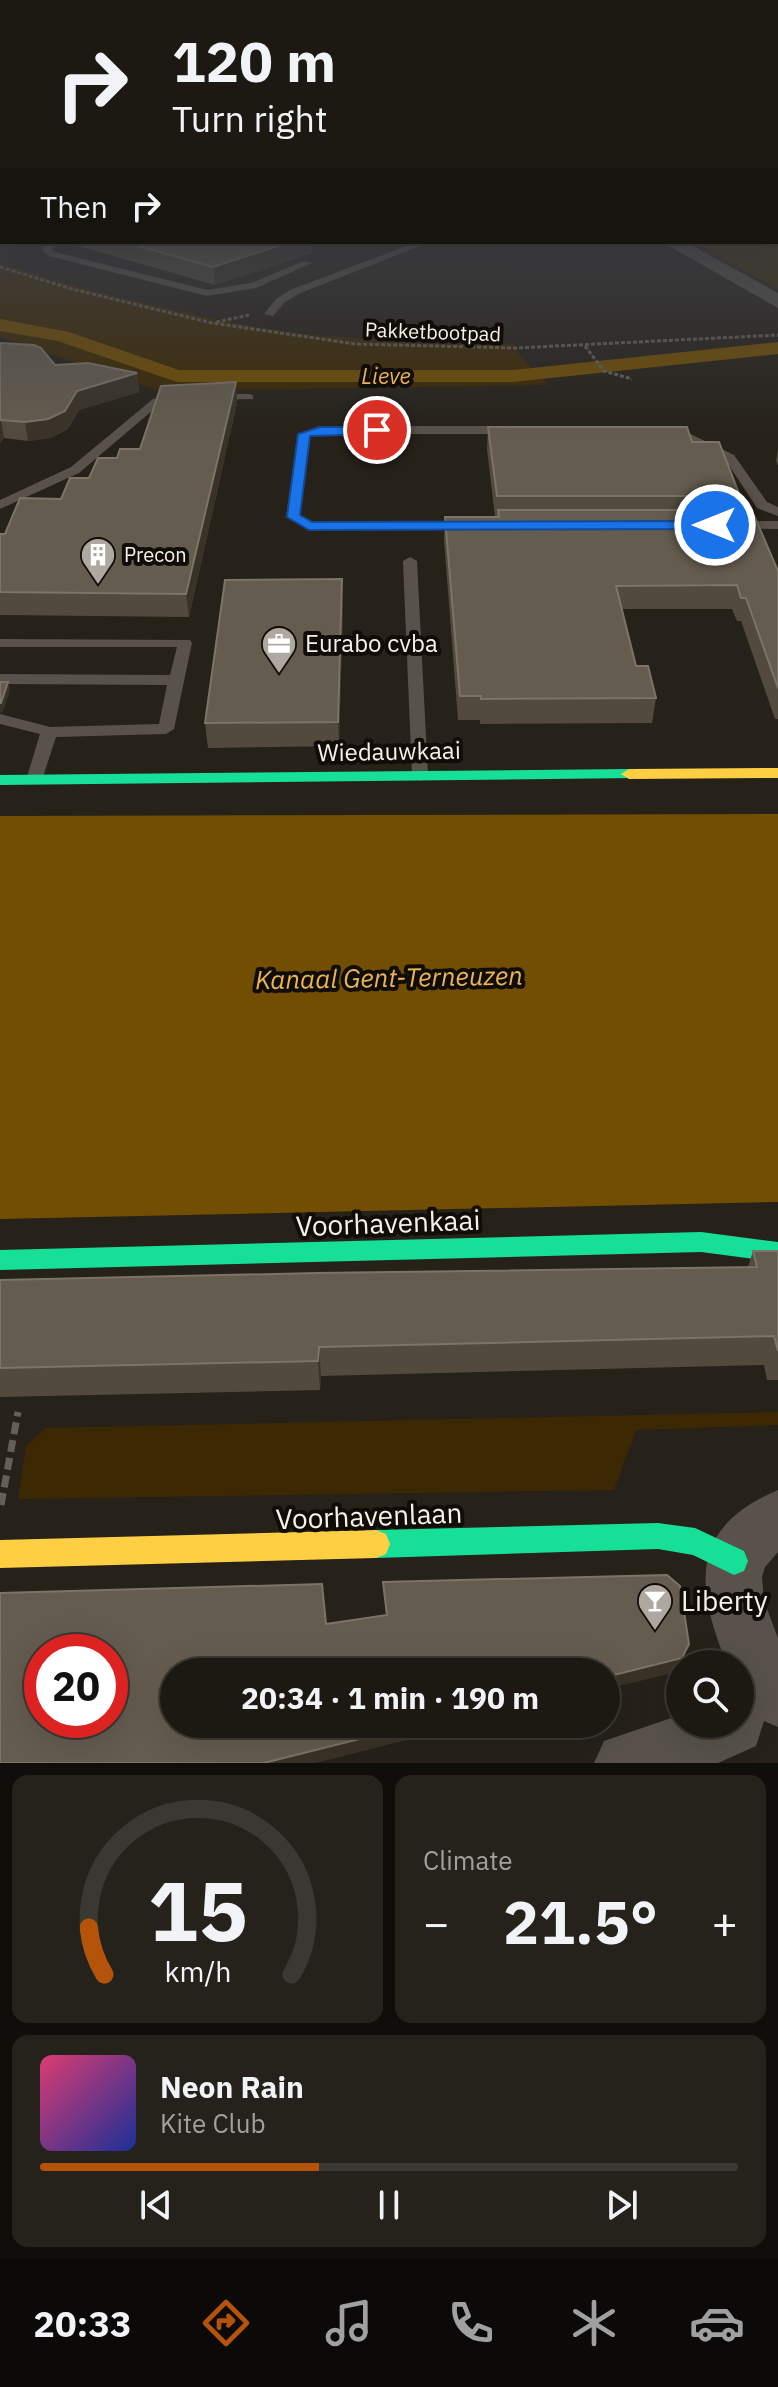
<!DOCTYPE html>
<html lang="en">
<head>
<meta charset="utf-8">
<style>
  body { margin:0; font-family:"IBM Plex Sans",sans-serif; background:#25221c; color:#f1f3f6; height:100vh; display:flex; flex-direction:column; font-size:30px; white-space:nowrap }
  * { box-sizing:border-box; margin:0 }
  p { font-size:26px; color:#a0a0a0 }
  .icon { flex:none; width:44px; height:44px; fill:none; stroke:currentColor; stroke-width:2; stroke-linecap:round; stroke-linejoin:round }
  .map { position:relative; height:1763px; overflow:hidden }
  .drawer { display:flex; flex-direction:column; gap:12px; padding:12px; background:#0f0e0a; flex:1 }
  .drawer>* { flex:none }
  .hud { position:absolute; left:0px; top:0px; width:778px; height:244px; box-shadow:0 8px 32px #0002,0 0 0 2px #3a3833; background:#1c1913; color:#f1f3f6; overflow:hidden }
  .fabs { position:absolute; left:666px; top:1650px; display:grid; gap:16px }
  .fabs a { display:grid; place-items:center; width:88px; height:88px; border-radius:50%; background:#1c1913; box-shadow:0 8px 32px #0002,0 0 0 2px #3a3833; font-size:40px }
  .speed { position:absolute; left:24px; top:1634px; display:flex; gap:16px; font-size:40px; font-weight:700; text-align:center }
  .speed>* { display:grid; place-content:center; width:104px; height:104px; border-radius:50%; background:#1c1913; box-shadow:0 8px 32px #0002,0 0 0 2px #3a3833; line-height:1 }
  .speed .limit { border:12px solid #d22; background:#fff; color:#111 }
  .pin { position:absolute; display:grid; place-items:center; width:68px; height:68px; color:#fff; margin:-34px; border:4px solid #fff; border-radius:50%; box-shadow:0 2px 8px #0007 }
  .me { position:absolute; width:88px; margin:-44px; rotate:270deg; stroke-linejoin:round; filter:drop-shadow(0 0 6px #0008) }
  .turn { display:flex; align-items:center; gap:28px; height:168px; padding:0 40px; font-size:36px }
  .turn .icon { width:104px; height:104px; stroke-width:2.5 }
  .turn b { display:block; font-size:56px; line-height:68px }
  .then { display:flex; align-items:center; height:76px; padding:0 40px; background:#0003; gap:16px; font-size:30px }
  .big { font-size:60px; font-weight:700; line-height:1.1 }
  .drawer .tile { flex:1; display:flex; flex-direction:column; justify-content:center; gap:12px; min-width:0; padding:0 28px; border-radius:16px; background:#25221c }
  .drawer .dial { align-items:center; gap:0 }
  .dial svg { height:208px; overflow:visible; fill:none; stroke:#3a3833; stroke-width:7; stroke-linecap:round; text-anchor:middle }
  .dial text { fill:#f1f3f6; stroke:none }
  .song { display:flex; align-items:center; gap:24px }
  .cover { width:96px; height:96px; border-radius:12px; background:linear-gradient(135deg,hsl(340 70% 55%),hsl(230 70% 35%)) }
  .played { height:8px; border-radius:4px; background:linear-gradient(90deg,#b45309 40%,#3a3833 40%) }
  .keys { display:flex; justify-content:space-around; direction:ltr }
  .heat { display:flex; justify-content:space-between; align-items:center; font-size:44px; direction:ltr }
  .drawer .tiles { flex:1; display:grid; gap:12px; grid-template-columns:1fr 1fr }
  .tile:last-child { grid-column:span 2 }
  .trip { position:absolute; left:160px; top:1658px; width:460px; height:80px; border-radius:40px; background:#1c1913; box-shadow:0 8px 32px #0002,0 0 0 2px #3a3833; font-weight:700; line-height:80px; text-align:center }
  .dock { display:flex; height:128px; justify-content:space-around; align-items:center; background:#0b0a08; color:#a0a0a0 }
  .dock .icon { width:56px; height:56px }
  .dock .on { color:#b45309 }
  .dock b { font-size:36px; color:#f1f3f6 }
  .map>svg:first-child { display:block }
  .green { fill:#3c2903 }
  .water { fill:#724e02 }
  .lines { fill:none; stroke-linecap:round; stroke-linejoin:round }
  .canal { fill:#724e02; fill-rule:evenodd }
  .path-far1 { stroke:#646059; stroke-width:3; stroke-dasharray:4 2; stroke-linecap:butt }
  .path { stroke:#646059; stroke-width:7; stroke-dasharray:12 6; stroke-linecap:butt }
  .lane { fill:#58524a; fill-rule:evenodd }
  .street { fill:#58524a; fill-rule:evenodd }
  .fast { fill:#16e098; fill-rule:evenodd }
  .slow { fill:#ffcf43; fill-rule:evenodd }
  .wall { fill:#524b3d }
  .shaded-wall { fill:#393227 }
  .building { fill:#645c4f; stroke:#7b7467; stroke-width:2; fill-rule:evenodd }
  .route { fill:#1a73e8; stroke:#114b97; stroke-width:2 }
  .labels { text-anchor:middle; stroke-width:8; stroke-linejoin:round; paint-order:stroke }
  .far-street-label { font-size:20px; fill:#f7f1e8; stroke:#100c07 }
  .far-poi-label { font-size:20px; fill:#f7f1e8; stroke:#100c07; text-anchor:start }
  .far-water-label { font-size:22px; font-style:italic; fill:#ebb354; stroke:#100c07 }
  .poi-label { font-size:24px; fill:#f7f1e8; stroke:#100c07; text-anchor:start }
  .street-label { font-size:24px; fill:#f7f1e8; stroke:#100c07 }
  .water-label { font-size:26px; font-style:italic; fill:#ebb354; stroke:#100c07 }
  .near-street-label { font-size:28px; fill:#f7f1e8; stroke:#100c07 }
  .near-poi-label { font-size:28px; fill:#f7f1e8; stroke:#100c07; text-anchor:start }
</style>
</head>
<body>
<div class="map">
<svg width="778" height="1763" viewBox="0 0 778 1763">
  <rect width="100%" height="100%" fill="#262119"/>
  <path class="green" d="M778 203V289L692 242H776Z
    M0 263 79 287 217 320 295 333 428 344H515L518 353 548 385 160 391 0 337Z
    M778 1412V1425L636 1430 614 1490 18 1499 26 1446 45 1428Z"/>
  <path class="water" d="M778 814V1202L0 1219V816Z"/>
  <g class="lines">
    <path class="canal" d="M0 319 69 332 179 370H513L778 342V354L513 382H177L58 341 0 331Z"/>
    <path class="path-far1" d="M0 267 72 289 212 323 356 344 516 348 778 335
      M216 322 249 315
      M585 346 604 371 632 379"/>
    <path class="path" d="M1 1505 18 1412"/>
    <path class="lane" d="M46 242H56L52 249 55 252 207 290 251 283 304 261 312 263 256 288 207 296 49 256 42 250Z
      M417 242H430L298 294 284 303 273 316 264 314 276 299 290 290Z
      M249 394 253 395V399L213 400 207 397 213 394Z
      M179 395 183 396V400L160 404 79 473 0 509V500L71 467 153 399Z
      M320 426H510L516 430 510 434H320L310 436 300 515 312 522H467L474 526 467 530H309L286 517 298 434Z
      M668 427H676L734 455 767 502 778 507V516L757 508 726 461 668 433Z
      M737 521H778V529L732 528 730 525Z
      M410 557 417 561 428 776 420 781 412 776 403 561Z
      M0 639 190 640 192 643 174 729 166 734 56 737 42 780 40 784H28L26 780 40 734 0 724V714L50 727 159 724 167 685 0 684V674L170 675 177 647H0Z"/>
    <path class="street" d="M2 230 3 242 0 243V231Z
      M662 242H686L778 293V308Z
      M778 1490V1552L765 1567 762 1577 764 1601 778 1638V1727L764 1721 756 1746 718 1763H594L604 1741 680 1715V1724H740V1695L744 1697 740 1690V1664H727C695 1587 689 1527 778 1490Z"/>
    <path class="fast" d="M629 769 635 770 637 774 635 778 0 785V775Z
      M701 1232 778 1242V1262L701 1252 0 1270V1250Z
      M658 1523 695 1528 744 1551 748 1561 744 1571 734 1575 693 1555 658 1549 376 1558 366 1554 362 1544 366 1534 376 1530Z"/>
    <path class="slow" d="M778 768V778L629 779 621 774 629 769Z
      M376 1530 386 1534 390 1544 386 1554 376 1558 0 1568V1540Z"/>
  </g>
  <path class="wall" d="M64 242H311L312 253 215 285Z
    M0 343 55 365 137 373 139 392 79 410 68 429 51 438 28 441 4 438 0 443Z
    M237 403 189 617 0 615V534H5L61 499 117 458 140 449Z
    M488 427 692 442 740 496 737 510 748 515 778 571V719H775L741 621H737L732 609H622L636 666 656 698 652 723 480 724V720H458L444 540 445 517H495L487 449Z
    M778 449V466L776 461Z
    M343 603 339 746 208 748 205 723Z
    M753 1251H778V1380H767L764 1365 321 1376 320 1390 0 1397V1280L748 1267Z
    M383 1582 684 1658 677 1672 174 1724H469L314 1763H0L326 1624 386 1615Z"/>
  <path class="shaded-wall" d="M2 200V219L0 220V201Z
    M290 242H311L312 253 215 285 213 267Z
    M137 373 139 392 79 410 68 429 51 438 28 441 25 422 77 391Z
    M236 382 237 403 189 617 186 594Z
    M1 419 4 438 0 443V420Z
    M342 579 343 603 339 746 338 722Z
    M8 682 10 690 3 712 0 713V703Z
    M319 1347 321 1376 320 1390 318 1361Z
    M689 1644 677 1672 606 1689V1677Z
    M419 1724H469L314 1763H264Z"/>
  <path class="building" d="M124 242H290L213 267Z
    M0 343 34 345 41 348 55 365 88 363 137 373 77 391 65 411 48 419 25 422 0 420Z
    M236 382 186 594 0 592V534H5L20 498 61 499 70 478H89L98 458H117L120 449H140L161 386Z
    M488 427H687L692 442H719L740 496H497Z
    M498 510H745L748 515H754L778 571V688L746 598H741L737 585 616 586 636 666H648L656 698 481 699V696H460L445 517H499Z
    M342 579 338 722 205 723 225 580Z
    M0 682H8L1 703H0Z
    M753 1251H778V1351L774 1336 319 1347 318 1361 0 1368V1280L318 1273 757 1267Z
    M667 1575 680 1586 689 1644 682 1658 606 1677V1672H174V1724H419L264 1763H0V1593L322 1584 326 1624 387 1615 383 1582ZM42 1652H110V1720H42Z"/>
  <linearGradient id="sky" x2="0" y2="1"><stop stop-color="#15120e"/><stop offset="0.44" stop-color="#414349"/><stop offset="1" stop-color="#414349" stop-opacity="0"/></linearGradient>
  <rect width="778" height="439" fill="url(#sky)"/>
  <path class="route" d="M320 427H377L383 430 377 434 310 436 300 515 312 522 715 521 722 525 715 529 309 530 287 517 298 434Z"/>
  <defs>
    <symbol id="building-pin" viewBox="-11 -11 22 30"><path d="M0 17L-7.5 6A9.5 9.5 0 1 1 7.5 6Z" fill="#aea8a0" stroke="#100c07"/><path d="M-4-6H4V6H1V3H-1V6H-4ZM-2.5-4.3h1.7v1.8h-1.7ZM.8-4.3h1.7v1.8H.8ZM-2.5-1h1.7V.8h-1.7ZM.8-1h1.7V.8H.8Z" fill="#fff"/></symbol>
    <symbol id="office-pin" viewBox="-11 -11 22 30"><path d="M0 17L-7.5 6A9.5 9.5 0 1 1 7.5 6Z" fill="#aea8a0" stroke="#100c07"/><path d="M-6-3h4V-5.5h4V-3h4V5H-6ZM-1-4.5V-3h2v-1.5ZM-6 0V1H6V0Z" fill="#fff"/></symbol>
    <symbol id="bar-pin" viewBox="-11 -11 22 30"><path d="M0 17L-7.5 6A9.5 9.5 0 1 1 7.5 6Z" fill="#aea8a0" stroke="#100c07"/><path d="M-6-5H6L.8 .8V4.5H3.5V6h-7V4.5H-.8V.8Z" fill="#fff"/></symbol>
  </defs>
  <g fill-rule="evenodd">
    <use href="#building-pin" x="78" y="535" width="40" height="54"/>
    <use href="#office-pin" x="259" y="624" width="40" height="54"/>
    <use href="#bar-pin" x="635" y="1581" width="40" height="54"/>
  </g>
  <g class="labels">
    <g class="far-street-label">
      <text transform="translate(433 332) rotate(2)" y="7">Pakketbootpad</text>
    </g>
    <g class="far-poi-label">
      <text x="124" y="562">Precon</text>
    </g>
    <g class="far-water-label">
      <text x="386" y="384">Lieve</text>
    </g>
    <g class="poi-label">
      <text x="305" y="652">Eurabo cvba</text>
    </g>
    <g class="street-label">
      <text transform="translate(389 752) rotate(-1)" y="8">Wiedauwkaai</text>
    </g>
    <g class="water-label">
      <text transform="translate(389 978) rotate(-1)" y="9">Kanaal Gent-Terneuzen</text>
    </g>
    <g class="near-street-label">
      <text transform="translate(388 1223) rotate(-2)" y="10">Voorhavenkaai</text>
      <text transform="translate(369 1516) rotate(-2)" y="10">Voorhavenlaan</text>
    </g>
    <g class="near-poi-label">
      <text x="681" y="1611">Liberty</text>
    </g>
  </g>
</svg>
<div class="fabs">
<a><svg class="icon" aria-label="search" viewBox="0 0 24 24"><circle cx="10" cy="10" r="6"/><path d="M15 15l6 6"/></svg></a>
</div>
<div class="speed"><div class="limit">20</div></div>
<div class="pin" style="left:377px;top:430px;background:#d93025"><svg class="icon" aria-label="arrive" viewBox="0 0 24 24"><path d="M6 21V4h12l-3 4 3 4H6"/></svg></div>
<svg class="me" style="left:715px;top:525px" viewBox="-20 -20 40 40"><circle r="17" fill="#1a73e8" stroke="#fff" stroke-width="3"/><path d="M0-11L8 9 0 5-8 9z" fill="#fff"/></svg>
<div class="trip">20:34 · 1 min · 190 m</div>
<div class="hud">
<div class="turn"><svg class="icon" aria-label="right" viewBox="0 0 24 24"><path d="M7 20v-9h11M14 6l5 5-5 5"/></svg><div><b>120 m</b>Turn right</div></div>
<div class="then">Then<svg class="icon" aria-label="right" viewBox="0 0 24 24"><path d="M7 20v-9h11M14 6l5 5-5 5"/></svg></div>
</div>
</div>
<section class="drawer">
<div class="tiles">
<div class="tile dial"><svg viewBox="0 0 100 80">
<path d="M14 69A42 42 0 1 1 86 69"/>
<path d="M14 69A42 42 0 0 1 8 51" stroke="#b45309"/>
<text x="50" y="56" font-size="32" font-weight="700">15</text>
<text x="50" y="72" font-size="11">km/h</text>
</svg></div>
<div class="tile"><p>Climate</p>
<div class="heat"><a>−</a><b class="big">21.5°</b><a>+</a></div>
</div>
<div class="tile">
<div class="song"><i class="cover"></i><div><b>Neon Rain</b><p>Kite Club</p></div></div>
<div class="played"></div>
<div class="keys"><svg class="icon" aria-label="previous" viewBox="0 0 24 24"><path d="M18 5L8 12l10 7zM5 5v14"/></svg><svg class="icon" aria-label="pause" viewBox="0 0 24 24"><path d="M8 5v14M16 5v14"/></svg><svg class="icon" aria-label="next" viewBox="0 0 24 24"><path d="M6 5l10 7-10 7zM19 5v14"/></svg></div>
</div>
</div>
</section>
<nav class="dock">
<b>20:33</b>
<svg class="icon on" aria-label="directions" viewBox="0 0 24 24"><path d="M12 3l9 9-9 9-9-9zM9 14v-3h6M13 9l2 2-2 2"/></svg>
<svg class="icon" aria-label="music" viewBox="0 0 24 24"><path d="M9 18V5l10-2v13"/><circle cx="6" cy="18" r="3"/><circle cx="16" cy="16" r="3"/></svg>
<svg class="icon" aria-label="phone" viewBox="0 0 24 24"><path d="M5 4h4l2 5-3 2q2 4 5 5l2-3 5 2v4C11 20 4 13 5 4z"/></svg>
<svg class="icon" aria-label="climate" viewBox="0 0 24 24"><path d="M12 3v18M4 7l16 10M4 17L20 7"/></svg>
<svg class="icon" aria-label="car" viewBox="0 0 24 24"><path d="M5 17H2v-5l4-1 3-4h7l3 4 3 1v5h-3M9 17h6M6 11h13"/><circle cx="7" cy="17" r="2"/><circle cx="17" cy="17" r="2"/></svg>
</nav>
</body>
</html>
